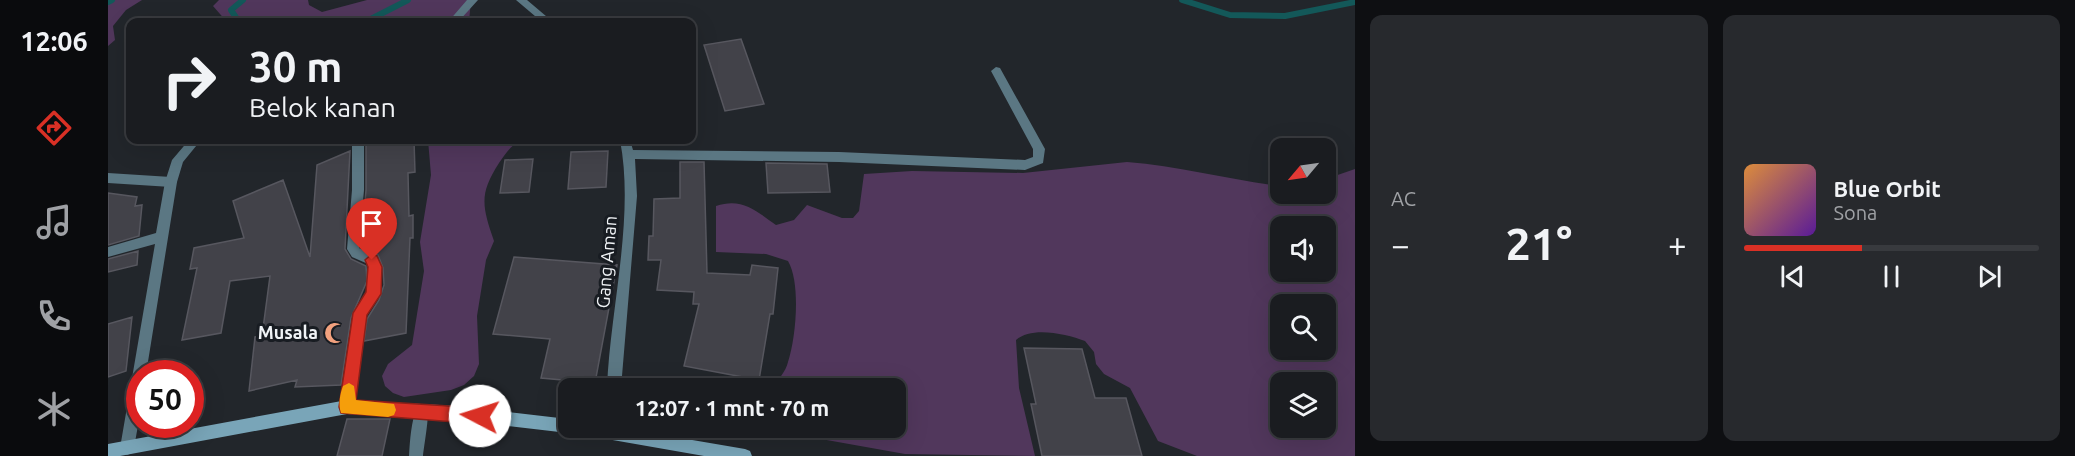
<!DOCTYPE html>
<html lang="id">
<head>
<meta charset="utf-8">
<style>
  body { margin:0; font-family:Ubuntu,sans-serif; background:#27292d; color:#f1f3f6; height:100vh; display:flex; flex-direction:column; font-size:22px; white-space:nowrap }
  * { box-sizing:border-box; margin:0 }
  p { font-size:20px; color:#9fa1a5 }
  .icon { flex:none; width:33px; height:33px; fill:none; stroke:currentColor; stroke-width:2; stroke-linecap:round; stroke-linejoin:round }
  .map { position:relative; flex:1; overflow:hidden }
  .panel { display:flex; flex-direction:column; gap:15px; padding:15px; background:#0e0f12; width:720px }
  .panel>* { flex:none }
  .top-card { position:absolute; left:18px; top:18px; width:570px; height:126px; border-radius:12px; box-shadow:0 6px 24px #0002,0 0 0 2px #383a3e; background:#1a1c20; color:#f1f3f6; overflow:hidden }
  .needle { width:39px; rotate:241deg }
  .buttons { position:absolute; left:1162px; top:138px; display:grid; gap:12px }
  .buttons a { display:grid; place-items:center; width:66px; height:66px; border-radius:12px; background:#1a1c20; box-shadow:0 6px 24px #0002,0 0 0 2px #383a3e; font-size:30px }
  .speed { position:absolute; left:18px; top:360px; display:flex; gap:12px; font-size:30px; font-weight:700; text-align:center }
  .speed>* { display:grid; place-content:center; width:78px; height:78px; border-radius:50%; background:#1a1c20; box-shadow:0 6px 24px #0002,0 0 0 2px #383a3e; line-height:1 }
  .speed .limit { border:9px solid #d22; background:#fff; color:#111 }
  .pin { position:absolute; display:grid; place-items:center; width:51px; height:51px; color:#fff; margin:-62px -26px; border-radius:50% 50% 50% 0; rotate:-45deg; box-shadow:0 0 6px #0007 }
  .pin .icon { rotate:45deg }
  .me { position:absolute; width:66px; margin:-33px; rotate:275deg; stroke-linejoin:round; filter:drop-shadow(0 0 4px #0008) }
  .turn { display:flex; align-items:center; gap:21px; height:126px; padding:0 24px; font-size:27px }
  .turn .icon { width:78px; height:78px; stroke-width:2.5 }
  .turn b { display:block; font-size:42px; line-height:51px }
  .big { font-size:45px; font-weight:700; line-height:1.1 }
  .panel .widget { flex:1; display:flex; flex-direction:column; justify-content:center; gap:9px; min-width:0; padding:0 21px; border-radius:12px; background:#27292d }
  .song { display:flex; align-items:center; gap:18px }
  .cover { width:72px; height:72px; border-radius:9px; background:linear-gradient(135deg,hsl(30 70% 55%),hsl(270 70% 35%)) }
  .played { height:6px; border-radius:3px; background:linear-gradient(90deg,#d93025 40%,#383a3e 40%) }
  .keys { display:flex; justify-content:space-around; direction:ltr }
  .heat { display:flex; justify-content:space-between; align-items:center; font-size:33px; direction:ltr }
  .panel .tiles { flex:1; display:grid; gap:15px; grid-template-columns:repeat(2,1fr) }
  .trip { position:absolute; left:450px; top:378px; width:348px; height:60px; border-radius:12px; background:#1a1c20; box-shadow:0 6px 24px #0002,0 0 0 2px #383a3e; font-weight:700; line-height:60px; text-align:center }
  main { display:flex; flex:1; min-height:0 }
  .tab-bar { display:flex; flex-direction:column; width:108px; justify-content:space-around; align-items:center; background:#0a0b0d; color:#9fa1a5 }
  .tab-bar .icon { width:42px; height:42px }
  .tab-bar .on { color:#d93025 }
  .tab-bar b { font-size:27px; color:#f1f3f6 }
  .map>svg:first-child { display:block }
  .green { fill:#51375c; fill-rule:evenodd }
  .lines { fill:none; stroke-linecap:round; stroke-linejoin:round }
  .stream { stroke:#135859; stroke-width:6 }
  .building { fill:#424249; stroke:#57575f; stroke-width:1.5 }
  .service { fill:#5b7783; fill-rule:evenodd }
  .minor { fill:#5b7783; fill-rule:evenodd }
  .secondary { fill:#79a5b8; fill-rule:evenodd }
  .route { fill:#d93025; stroke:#8d1f18; stroke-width:1.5 }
  .slow { fill:#f59e0b }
  .labels { text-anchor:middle; stroke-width:6; stroke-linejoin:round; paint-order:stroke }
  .street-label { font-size:18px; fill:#f0f3f6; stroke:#181c22 }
  .poi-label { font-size:18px; font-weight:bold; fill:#f0f3f6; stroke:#181c22; text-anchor:end }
</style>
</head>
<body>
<main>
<nav class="tab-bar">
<b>12:06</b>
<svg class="icon on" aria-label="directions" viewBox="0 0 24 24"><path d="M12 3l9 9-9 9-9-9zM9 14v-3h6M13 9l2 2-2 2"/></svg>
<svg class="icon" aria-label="music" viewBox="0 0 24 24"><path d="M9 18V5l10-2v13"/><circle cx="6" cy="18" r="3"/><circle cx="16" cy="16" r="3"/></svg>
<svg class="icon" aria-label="phone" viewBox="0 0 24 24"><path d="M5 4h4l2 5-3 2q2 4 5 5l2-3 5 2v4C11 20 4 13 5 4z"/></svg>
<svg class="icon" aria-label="climate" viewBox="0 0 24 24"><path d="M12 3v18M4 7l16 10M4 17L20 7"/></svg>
</nav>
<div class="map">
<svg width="1247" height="456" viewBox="0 0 1247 456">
  <rect width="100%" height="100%" fill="#22262b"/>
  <path class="green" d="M0 0H34L18 10 5 26 7 40 0 46Z
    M111 0H200L201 5 214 12 259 0H363L361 22H119L105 6Z
    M320 140H414C403 145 398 153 391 163 371 194 374 206 386 241L378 260 369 316 371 364 366 376 356 385 343 390 296 397 285 393 277 386 274 376 280 364 304 345 316 271 312 242 323 175Z
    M1019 162C1072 166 1121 180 1173 186V194H1218V179L1247 169V456H1089L1050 441 1022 388 996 374 988 364 986 352 977 341C958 334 924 326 908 340L911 388 927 456 797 454 657 429 788 428V388H661C669 383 678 371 680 362 688 338 693 283 680 261L658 254 608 252V206C634 197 648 211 668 225L686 220 699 205 734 218H745L751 211 756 174 804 171 915 173ZM1173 226H1218V272H1173ZM1173 304H1218V350H1173ZM1173 382H1218V428H1173Z"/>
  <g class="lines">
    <path class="stream" d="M1074 0 1122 15 1177 16 1247 2
      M0 2 4 0
      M131 22 123 10 135 0
      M257 22 300 0"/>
  </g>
  <path class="building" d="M633 39 656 104 617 111 596 45Z
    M268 140H306L307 172 300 173 301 216 305 215V238H302L298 333 256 341 259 319 271 300 276 285 275 268 270 255 253 247 258 190V144Z
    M242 151 237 249 243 259 258 266 259 281 243 318 233 385 187 387 189 380 141 391 147 337 154 336 162 276 122 281 113 333 74 340 89 268 82 269 86 248 136 238 125 201 175 180 202 257 209 165Z
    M500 151 498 187 460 189 463 152Z
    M425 159 421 192 392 193 397 160Z
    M572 162H596L599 273 642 275 644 265 670 268 665 314H662L651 380 576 366 591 304H585L586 292 549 290 553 260H540L541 236H545L546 199 572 198Z
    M658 163 719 164 722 192 660 193Z
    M0 193 29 197 27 206 34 205 31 236 0 245Z
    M30 251 29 265 0 272V259Z
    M406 257 509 265 487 383 433 378 442 339 385 334Z
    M24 317 18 371 0 377V324Z
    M916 348 974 349 987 398H1018L1034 456H934L923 404H928Z
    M239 419H282L274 456H229Z"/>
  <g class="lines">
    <path class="service" d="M0 173 63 177 67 179 69 182 67 185 63 187 0 183Z
      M314 405 319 407C322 414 316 445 315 456H301C302 440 303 422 309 407Z"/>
    <path class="minor" d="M359 0H370L350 22H340Z
      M408 0H419L445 22H434Z
      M888 67 892 68 937 149 935 163 917 170 731 162 527 159 529 196 513 388H499C502 309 527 218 512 140H522L525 150 731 152 917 160 925 157V149L883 71Z
      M81 140H93L75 162 69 182 38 374H32V414L26 448 24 453 19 455 14 453 12 448 47 244 0 257V247L48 233 57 182 64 160Z
      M244 140H256V190L251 248 268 256 273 268 274 285 269 299 257 318 246 407 244 412 239 414 234 412 232 407 245 318C252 295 266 292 260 264L244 257 239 249 244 190Z"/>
    <path class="secondary" d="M239 400 350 406 460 419V428H466L465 431 460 433 350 420 239 414 12 456H0V444Z
      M469 428H514L637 449 642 451 644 456H596L476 435 471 433Z"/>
  </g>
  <path class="route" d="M264 254 269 256 274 267 273 294 259 315 248 400 372 408 377 410 380 416 377 421 372 424 233 413 231 407 245 313 258 292 260 267 257 260Z"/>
  <path class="slow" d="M241 383 246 386 248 400 286 404 288 410 286 415 280 417 233 413C230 404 232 394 235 386Z"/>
  <defs>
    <symbol id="mosque-bare" viewBox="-9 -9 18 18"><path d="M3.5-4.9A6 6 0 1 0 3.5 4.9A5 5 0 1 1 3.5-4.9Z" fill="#f2a17e" stroke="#181c22" stroke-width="2.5" paint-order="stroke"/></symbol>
  </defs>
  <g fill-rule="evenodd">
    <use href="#mosque-bare" x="212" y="318" width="30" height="30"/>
  </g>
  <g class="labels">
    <g class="street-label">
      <text transform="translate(499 262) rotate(-85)" y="6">Gang Aman</text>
    </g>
    <g class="poi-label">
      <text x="210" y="339">Musala</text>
    </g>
  </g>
</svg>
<div class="buttons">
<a><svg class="needle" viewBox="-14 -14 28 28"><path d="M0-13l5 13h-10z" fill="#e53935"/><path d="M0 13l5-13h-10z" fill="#9fa1a5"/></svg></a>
<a><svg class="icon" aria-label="sound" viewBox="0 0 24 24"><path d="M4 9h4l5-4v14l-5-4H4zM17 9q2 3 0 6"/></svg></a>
<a><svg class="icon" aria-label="search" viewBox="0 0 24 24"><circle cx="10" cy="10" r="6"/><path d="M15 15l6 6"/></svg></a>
<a><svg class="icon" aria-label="layers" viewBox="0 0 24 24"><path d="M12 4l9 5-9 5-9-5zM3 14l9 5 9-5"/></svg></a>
</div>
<div class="speed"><div class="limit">50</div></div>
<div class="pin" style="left:264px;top:260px;background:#d93025"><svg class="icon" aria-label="arrive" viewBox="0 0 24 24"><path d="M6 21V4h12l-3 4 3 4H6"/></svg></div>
<svg class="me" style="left:372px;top:416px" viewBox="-20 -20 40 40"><circle r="19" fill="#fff"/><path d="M0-13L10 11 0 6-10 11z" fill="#d93025"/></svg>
<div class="trip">12:07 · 1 mnt · 70 m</div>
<div class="top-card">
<div class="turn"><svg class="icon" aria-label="right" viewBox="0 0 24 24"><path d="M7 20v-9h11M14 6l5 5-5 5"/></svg><div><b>30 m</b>Belok kanan</div></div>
</div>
</div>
<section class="panel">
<div class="tiles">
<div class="widget"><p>AC</p>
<div class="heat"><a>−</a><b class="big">21°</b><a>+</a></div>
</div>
<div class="widget">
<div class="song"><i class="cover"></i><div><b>Blue Orbit</b><p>Sona</p></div></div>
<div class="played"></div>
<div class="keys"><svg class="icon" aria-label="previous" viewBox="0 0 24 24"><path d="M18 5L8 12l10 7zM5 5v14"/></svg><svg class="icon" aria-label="pause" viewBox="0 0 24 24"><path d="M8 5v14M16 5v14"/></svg><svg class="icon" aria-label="next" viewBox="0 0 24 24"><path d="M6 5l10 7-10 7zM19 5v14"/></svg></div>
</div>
</div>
</section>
</main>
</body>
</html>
